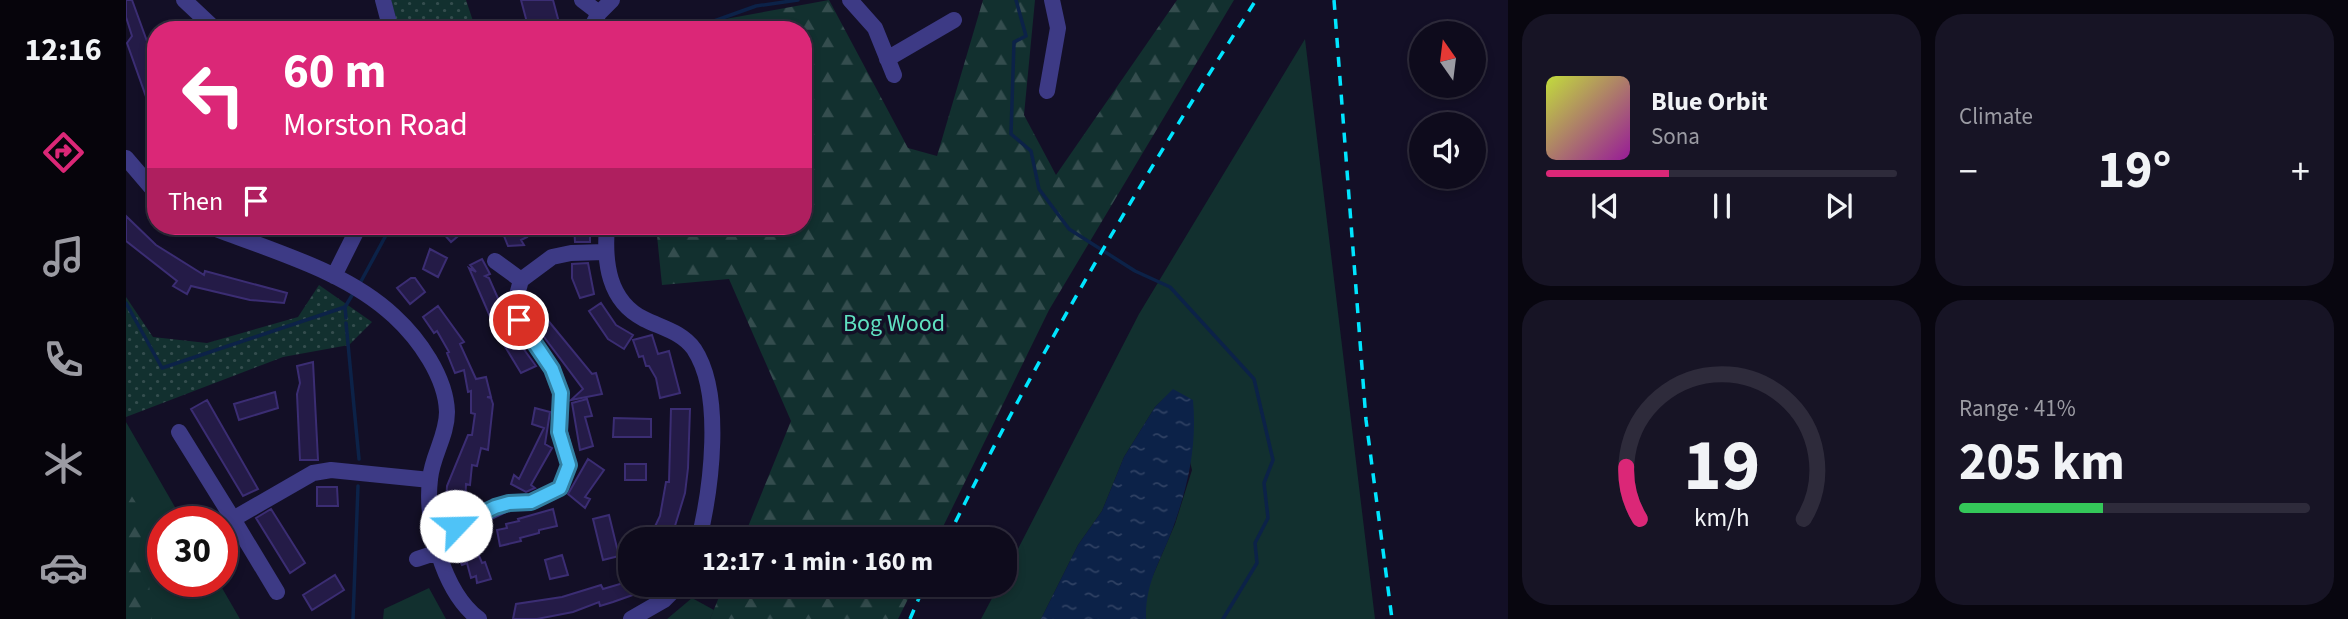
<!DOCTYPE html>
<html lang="en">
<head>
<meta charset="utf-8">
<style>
  body { margin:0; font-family:"Source Sans 3",sans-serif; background:#171425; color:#f1f3f6; height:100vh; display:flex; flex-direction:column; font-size:26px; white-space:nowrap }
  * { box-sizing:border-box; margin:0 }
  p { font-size:23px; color:#9b9ba3 }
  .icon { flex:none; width:38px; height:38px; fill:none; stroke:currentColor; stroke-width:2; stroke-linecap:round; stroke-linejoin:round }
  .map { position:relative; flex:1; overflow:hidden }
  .sheet { display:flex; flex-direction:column; gap:14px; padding:14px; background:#08060f; width:840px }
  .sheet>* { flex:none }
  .banner { position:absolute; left:21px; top:21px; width:665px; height:214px; border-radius:28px; box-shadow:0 4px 10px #0003,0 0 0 2px #2e2b3b; background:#db2777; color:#fff; overflow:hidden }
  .needle { width:46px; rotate:346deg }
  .controls { position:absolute; left:1283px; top:21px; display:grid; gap:14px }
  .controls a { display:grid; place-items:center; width:77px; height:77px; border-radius:50%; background:#0e0b1c; box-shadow:0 4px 10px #0003,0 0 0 2px #2e2b3b; font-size:35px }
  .speed { position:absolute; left:21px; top:506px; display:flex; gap:14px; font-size:35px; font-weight:700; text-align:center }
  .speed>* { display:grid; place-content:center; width:91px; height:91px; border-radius:50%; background:#0e0b1c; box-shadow:0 4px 10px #0003,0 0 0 2px #2e2b3b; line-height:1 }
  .speed .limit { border:10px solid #d22; background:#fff; color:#111 }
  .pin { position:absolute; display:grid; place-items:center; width:60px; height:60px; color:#fff; margin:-30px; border:4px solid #fff; border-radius:50%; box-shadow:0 2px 7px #0007 }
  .me { position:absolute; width:77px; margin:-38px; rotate:66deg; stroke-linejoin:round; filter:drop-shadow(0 0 5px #0008) }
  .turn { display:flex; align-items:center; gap:24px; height:147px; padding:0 21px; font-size:32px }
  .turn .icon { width:91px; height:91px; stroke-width:2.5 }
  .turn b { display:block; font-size:49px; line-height:60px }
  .then { display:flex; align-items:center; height:66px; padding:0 21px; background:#0003; gap:14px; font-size:26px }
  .big { font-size:52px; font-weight:700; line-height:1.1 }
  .sheet .widget { flex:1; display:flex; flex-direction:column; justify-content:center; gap:10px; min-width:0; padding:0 24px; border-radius:28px; background:#171425 }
  .sheet .dial { align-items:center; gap:0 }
  .dial svg { height:182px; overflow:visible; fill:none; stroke:#2e2b3b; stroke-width:7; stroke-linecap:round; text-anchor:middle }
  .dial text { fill:#f1f3f6; stroke:none }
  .song { display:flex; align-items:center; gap:21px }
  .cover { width:84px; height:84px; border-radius:10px; background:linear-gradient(135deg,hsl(70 70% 55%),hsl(300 70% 35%)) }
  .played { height:7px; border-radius:4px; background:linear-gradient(90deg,#db2777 35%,#2e2b3b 35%) }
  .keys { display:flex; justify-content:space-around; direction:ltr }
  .heat { display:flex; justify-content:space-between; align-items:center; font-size:38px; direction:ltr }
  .charge { height:10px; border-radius:5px; background:linear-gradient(90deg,#34c759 41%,#2e2b3b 0) }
  .sheet .tiles { flex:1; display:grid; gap:14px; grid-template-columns:repeat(2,1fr) }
  .trip { position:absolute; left:492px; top:527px; width:399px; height:70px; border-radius:28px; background:#0e0b1c; box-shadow:0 4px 10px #0003,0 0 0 2px #2e2b3b; font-weight:700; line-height:70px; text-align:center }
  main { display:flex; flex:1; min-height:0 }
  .tab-bar { display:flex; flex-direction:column; width:126px; justify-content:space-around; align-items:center; background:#06040b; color:#9b9ba3 }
  .tab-bar .icon { width:49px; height:49px }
  .tab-bar .selected { color:#db2777 }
  .tab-bar b { font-size:32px; color:#f1f3f6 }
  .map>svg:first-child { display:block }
  .green { fill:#12302f }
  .forest { fill:url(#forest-firs) }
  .park { fill:url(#park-dots) }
  .water { fill:url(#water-ripples) }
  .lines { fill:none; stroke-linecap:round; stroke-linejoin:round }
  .stream { stroke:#0c2248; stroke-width:3.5 }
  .building { fill:#241b47; stroke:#3b2d73; stroke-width:2 }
  .minor { stroke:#3d3a85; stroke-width:16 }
  .rail { stroke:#00e5ff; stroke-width:3.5; stroke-dasharray:10 9; stroke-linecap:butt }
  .route-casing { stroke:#337fa1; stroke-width:18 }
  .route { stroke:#4fc3f7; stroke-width:12 }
  .labels { text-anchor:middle; stroke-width:7; stroke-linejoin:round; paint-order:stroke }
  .park-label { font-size:24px; fill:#5fe0c0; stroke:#130f26 }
</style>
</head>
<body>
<main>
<nav class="tab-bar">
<b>12:16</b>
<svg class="icon selected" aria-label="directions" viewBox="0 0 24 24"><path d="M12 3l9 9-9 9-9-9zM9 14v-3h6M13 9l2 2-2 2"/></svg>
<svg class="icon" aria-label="music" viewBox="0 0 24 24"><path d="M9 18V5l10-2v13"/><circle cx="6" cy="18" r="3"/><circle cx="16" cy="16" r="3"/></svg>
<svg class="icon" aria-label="phone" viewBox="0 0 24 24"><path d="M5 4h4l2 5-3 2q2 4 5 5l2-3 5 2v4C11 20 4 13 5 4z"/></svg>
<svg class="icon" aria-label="climate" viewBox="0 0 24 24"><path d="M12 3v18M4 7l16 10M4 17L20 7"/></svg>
<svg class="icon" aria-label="car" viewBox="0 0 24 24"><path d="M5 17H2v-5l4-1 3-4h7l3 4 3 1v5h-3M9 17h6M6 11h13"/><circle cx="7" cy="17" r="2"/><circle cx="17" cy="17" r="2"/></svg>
</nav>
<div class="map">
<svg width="1382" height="619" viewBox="0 0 1382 619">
  <defs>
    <pattern id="forest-firs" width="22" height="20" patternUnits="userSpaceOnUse" patternTransform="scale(1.75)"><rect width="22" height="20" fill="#12302f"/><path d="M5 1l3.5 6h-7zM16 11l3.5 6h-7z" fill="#344d4e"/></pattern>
    <pattern id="park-dots" width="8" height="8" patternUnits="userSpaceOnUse" patternTransform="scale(1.75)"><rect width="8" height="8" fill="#12302f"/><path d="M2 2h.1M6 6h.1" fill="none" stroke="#344d4e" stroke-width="1.8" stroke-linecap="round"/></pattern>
    <pattern id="water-ripples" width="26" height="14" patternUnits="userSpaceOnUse" patternTransform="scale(1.75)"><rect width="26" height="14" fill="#0c2248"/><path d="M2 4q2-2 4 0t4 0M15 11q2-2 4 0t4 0" fill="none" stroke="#2f4163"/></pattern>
  </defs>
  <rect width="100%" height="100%" fill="#130f26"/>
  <path class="green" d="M1179 39 1249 619H1020L1019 594 1049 524 1066 470 1047 390 1029 407 998 457 976 511 952 545 915 619H855L873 585 878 584 879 574 1013 314Z
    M0 422 57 521 37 522V581H92L114 619H0Z
    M303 588 320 619H257L258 609Z
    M566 598 588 610 584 619H541Z"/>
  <path class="forest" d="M703 0 782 148 811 156 857 0H909L898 115 930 175 1051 0H1108L923 310 811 539H617L665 421 603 279 536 285 530 226H677V30H539Z
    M0 487 17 514 26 619H0Z
    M598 585V584L789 585 772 619H584Z"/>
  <path class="park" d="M265 0H340L350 30H273Z
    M193 285 246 322 223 345 157 357 0 417V297L27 337 81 343 172 317Z"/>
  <path class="water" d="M1047 389 1067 400C1071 443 1063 482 1049 522 1037 558 1019 580 1020 619H915L952 545 976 511 998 457 1029 407Z"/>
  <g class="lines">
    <path class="stream" d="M890 0 900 36 888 42 885 134 905 151 913 189 943 229 1009 271 1044 287 1128 379 1147 460 1138 483 1142 518 1129 543 1131 563 1097 619
      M563 30 630 6 672 0
      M233 285 265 226
      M0 303 36 368 219 307
      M220 318 219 307 228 292
      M220 323 233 459
      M227 619 232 486"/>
  </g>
  <path class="building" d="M0 0H6L22 44 27 66 20 69 25 86 30 85V125L1 43 6 36 0 17Z
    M395 0H427L435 30H403Z
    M0 216 30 245 78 275 79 271 161 293 158 303 124 300 65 286 61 294 47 286 51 281 0 241Z
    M322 226H344L325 242 315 231Z
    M374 226H394L401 237 395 240 398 245 382 246Z
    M448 226H464V242H449Z
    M304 249 321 258 312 277 297 269Z
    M356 259 364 274 359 276 363 278 374 303 381 321 378 322 410 366 395 373 372 335 343 268 350 272 344 265Z
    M462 263 468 294 454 298 446 278V264Z
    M285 278H289L299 292 284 304 271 288Z
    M475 303 490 325 507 335 498 349 482 339 463 311Z
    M312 306 338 342 334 344 350 379 360 377 365 397H361L365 398 367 404 362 450 355 448 351 466 346 465 344 485 340 484 339 507 320 505 321 486 342 435H346L349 414 345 413V391L342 392 338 370 329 373 321 353 323 352 311 331 308 333 297 317Z
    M420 318 466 374 470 373 476 394 445 400 457 389 409 325Z
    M526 335 532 354 543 351 554 393 534 398 530 378 523 366H520L517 356 513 357 507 340Z
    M187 362 192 460H174L171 394 174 383 171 366Z
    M149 392 152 408 113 420 108 404Z
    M461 399 466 416 459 417 467 446 454 450 446 403Z
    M81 400 132 489 117 496 65 409Z
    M409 408 424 412 419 444 426 448 405 485 409 488 400 492 385 484 388 475 393 479 418 428 406 424Z
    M545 409H564L562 468 559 493 545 539H530L524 537 534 516 540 482H543Z
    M488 418 525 419V437H487Z
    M462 459 478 470 459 497 464 499 459 508 442 494Z
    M499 464H520V480H499Z
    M191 487H211L212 506H191Z
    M145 509 179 563 164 573 130 518Z
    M427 509 431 526 413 530V533L394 538 395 541 374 546 371 530 381 528 380 524 393 521 392 519Z
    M483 515 493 556 477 560 467 519Z
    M343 532 356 563 359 562 365 579 351 583 350 576 345 578 341 563 336 565 324 538Z
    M436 555 442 575 424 579 419 560Z
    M209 575 218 590 186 610 177 595Z
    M504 581V584L532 586 487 602 474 606 473 602 447 612 411 619H387L390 604 436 597 475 585 477 589Z"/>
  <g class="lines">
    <path class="minor" d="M58 0 90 30
      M257 0 265 30
      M456 0 473 13
      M724 0 749 28 768 75
      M464 30 473 13 486 0
      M761 59 828 20
      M921 91 932 28 926 0
      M0 158 30 193
      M83 226C145 251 219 270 268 316 293 339 320 377 321 412 321 436 306 456 304 479 299 523 317 592 353 619
      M481 226C478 262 482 301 518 319 536 328 556 332 568 349 598 394 585 489 573 539
      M369 261 395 280
      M208 276 233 226
      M53 432 107 519
      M306 530 347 520 383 503 405 502 434 488 443 465 434 432 435 393 426 369 393 321 391 295 395 280 426 257 445 253 479 252
      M291 559 312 552
      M151 592 107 519 187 473 205 470 304 480
      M505 619 538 600 554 584"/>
    <path class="rail" d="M1208 0 1240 420 1266 619
      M821 539C913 352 1018 175 1130 0
      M784 619 799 584"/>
  </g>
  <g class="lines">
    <defs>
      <path id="route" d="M330 526 369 507 383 503 405 502 434 488 443 465 433 432 435 393 426 369 393 320"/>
    </defs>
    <use href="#route" class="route-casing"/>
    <use href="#route" class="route"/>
  </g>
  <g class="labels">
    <g class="park-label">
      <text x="768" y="331">Bog Wood</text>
    </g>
  </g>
</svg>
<div class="controls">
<a><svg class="needle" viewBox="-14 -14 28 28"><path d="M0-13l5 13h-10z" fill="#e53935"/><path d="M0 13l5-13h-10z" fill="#9b9ba3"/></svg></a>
<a><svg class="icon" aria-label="sound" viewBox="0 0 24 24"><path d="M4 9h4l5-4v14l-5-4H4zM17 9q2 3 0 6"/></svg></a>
</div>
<div class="speed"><div class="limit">30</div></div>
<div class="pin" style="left:393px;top:320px;background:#d93025"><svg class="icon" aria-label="arrive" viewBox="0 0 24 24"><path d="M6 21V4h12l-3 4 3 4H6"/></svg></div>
<svg class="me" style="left:330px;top:526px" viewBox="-20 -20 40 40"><circle r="19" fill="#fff"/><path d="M0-13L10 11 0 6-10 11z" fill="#4fc3f7"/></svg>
<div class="trip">12:17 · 1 min · 160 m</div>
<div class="banner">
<div class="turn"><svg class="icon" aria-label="left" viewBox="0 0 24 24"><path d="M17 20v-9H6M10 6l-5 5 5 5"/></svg><div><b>60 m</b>Morston Road</div></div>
<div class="then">Then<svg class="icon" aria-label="arrive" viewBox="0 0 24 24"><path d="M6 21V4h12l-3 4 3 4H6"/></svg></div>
</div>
</div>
<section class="sheet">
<div class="tiles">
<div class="widget">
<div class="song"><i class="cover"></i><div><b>Blue Orbit</b><p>Sona</p></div></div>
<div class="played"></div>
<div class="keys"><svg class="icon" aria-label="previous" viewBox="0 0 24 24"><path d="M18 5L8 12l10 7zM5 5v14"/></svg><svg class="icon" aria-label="pause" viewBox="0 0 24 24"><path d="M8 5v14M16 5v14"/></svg><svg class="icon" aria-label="next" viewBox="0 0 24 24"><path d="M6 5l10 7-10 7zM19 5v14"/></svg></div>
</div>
<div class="widget"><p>Climate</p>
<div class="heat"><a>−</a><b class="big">19°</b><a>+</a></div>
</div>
<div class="widget dial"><svg viewBox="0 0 100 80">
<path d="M14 69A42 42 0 1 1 86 69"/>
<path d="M14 69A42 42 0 0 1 8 46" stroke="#db2777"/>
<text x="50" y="56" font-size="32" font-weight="700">19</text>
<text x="50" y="72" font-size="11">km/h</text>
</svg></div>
<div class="widget"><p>Range · 41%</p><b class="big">205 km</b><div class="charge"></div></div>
</div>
</section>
</main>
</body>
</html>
